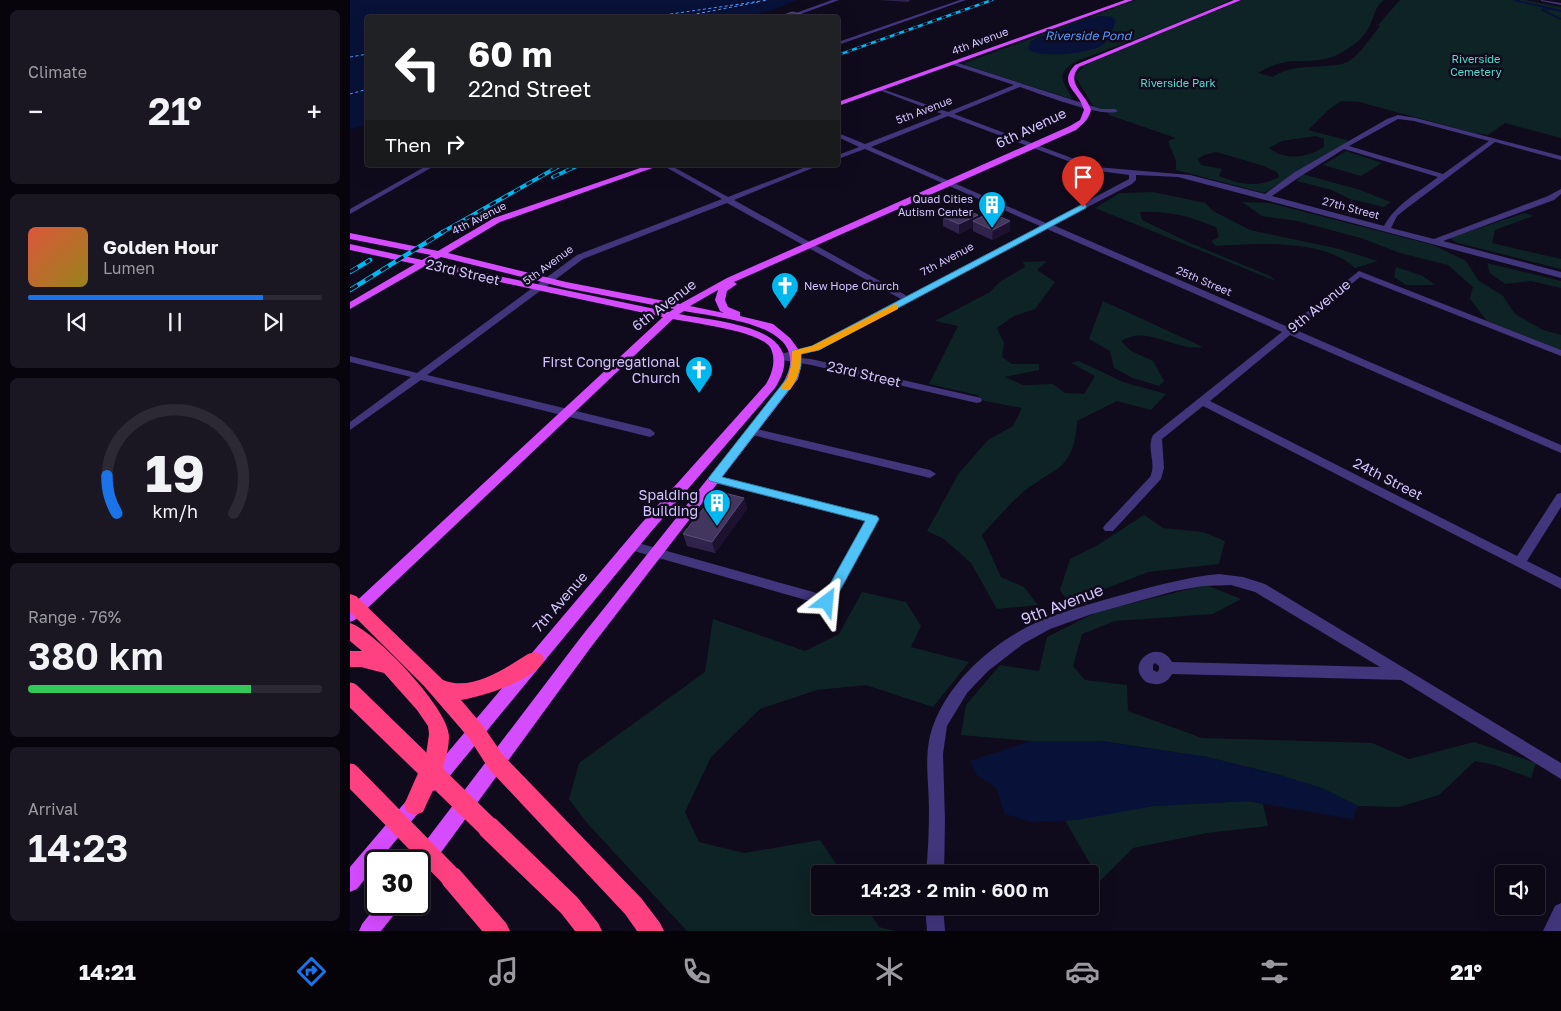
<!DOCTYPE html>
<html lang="en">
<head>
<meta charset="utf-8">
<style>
  body { margin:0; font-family:"Golos Text",sans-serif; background:#1a1622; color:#f1f3f6; height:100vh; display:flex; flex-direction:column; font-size:19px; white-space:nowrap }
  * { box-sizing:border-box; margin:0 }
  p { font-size:16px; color:#9a9aa0 }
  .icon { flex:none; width:28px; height:28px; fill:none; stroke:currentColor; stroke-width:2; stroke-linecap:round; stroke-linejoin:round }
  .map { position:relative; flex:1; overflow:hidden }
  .details { display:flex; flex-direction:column; gap:10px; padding:10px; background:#07040c; width:350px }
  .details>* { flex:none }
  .top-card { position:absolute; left:15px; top:15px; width:475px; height:152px; border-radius:5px; box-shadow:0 5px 20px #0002,0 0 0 1px #2c2934; background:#202124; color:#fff; overflow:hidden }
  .buttons { position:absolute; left:1145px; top:865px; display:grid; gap:10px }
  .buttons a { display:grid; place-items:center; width:50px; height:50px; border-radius:5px; background:#0c0815; box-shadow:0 5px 20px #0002,0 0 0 1px #2c2934; font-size:25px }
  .speed { position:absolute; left:15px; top:850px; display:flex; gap:10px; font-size:25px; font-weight:700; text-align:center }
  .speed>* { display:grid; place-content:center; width:65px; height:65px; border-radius:50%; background:#0c0815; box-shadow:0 5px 20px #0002,0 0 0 1px #2c2934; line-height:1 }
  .speed .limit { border:2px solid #111; border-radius:8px; background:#fff; color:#111 }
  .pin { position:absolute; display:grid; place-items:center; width:42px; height:42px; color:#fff; margin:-51px -21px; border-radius:50% 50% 50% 0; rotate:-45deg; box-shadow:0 0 5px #0007 }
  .pin .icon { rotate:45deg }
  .me { position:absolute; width:55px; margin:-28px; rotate:29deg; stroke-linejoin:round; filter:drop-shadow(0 0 4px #0008) }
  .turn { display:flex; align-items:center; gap:18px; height:105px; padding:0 20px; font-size:22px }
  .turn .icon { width:65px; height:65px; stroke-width:2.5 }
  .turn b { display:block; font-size:35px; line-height:42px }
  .then { display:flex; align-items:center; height:48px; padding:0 20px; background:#0003; gap:10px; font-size:19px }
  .big { font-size:38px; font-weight:600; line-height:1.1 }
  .details .card { flex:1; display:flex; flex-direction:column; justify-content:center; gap:8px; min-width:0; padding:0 18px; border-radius:8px; background:#1a1622 }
  .details .dial { align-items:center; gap:0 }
  .dial svg { height:130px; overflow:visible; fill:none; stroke:#2c2934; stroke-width:7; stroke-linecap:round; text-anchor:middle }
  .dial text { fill:#f1f3f6; stroke:none }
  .song { display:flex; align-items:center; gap:15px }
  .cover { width:60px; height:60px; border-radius:8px; background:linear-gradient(135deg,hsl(10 70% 55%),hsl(50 70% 35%)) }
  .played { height:5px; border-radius:2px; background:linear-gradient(90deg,#1a73e8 80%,#2c2934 80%) }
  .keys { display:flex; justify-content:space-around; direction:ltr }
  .heat { display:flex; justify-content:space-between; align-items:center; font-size:28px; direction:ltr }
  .charge { height:8px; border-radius:4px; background:linear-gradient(90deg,#34c759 76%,#2c2934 0) }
  .trip { position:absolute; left:461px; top:865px; width:288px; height:50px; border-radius:5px; background:#0c0815; box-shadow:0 5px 20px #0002,0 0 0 1px #2c2934; font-weight:600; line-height:50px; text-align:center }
  .tab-bar { display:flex; height:80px; justify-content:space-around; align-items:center; background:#050308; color:#9a9aa0 }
  .tab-bar .icon { width:35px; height:35px }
  .tab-bar .active { color:#1a73e8 }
  .tab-bar b { font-size:22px; color:#f1f3f6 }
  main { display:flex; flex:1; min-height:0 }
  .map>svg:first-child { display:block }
  .green { fill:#0e2325; fill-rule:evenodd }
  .water { fill:#081238 }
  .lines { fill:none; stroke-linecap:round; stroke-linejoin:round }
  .stream { stroke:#081238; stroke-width:2 }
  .ferry { stroke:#5398ff; stroke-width:1; stroke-dasharray:3 2.5; stroke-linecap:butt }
  .minor { fill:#41357b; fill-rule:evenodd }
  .major { fill:#d54cff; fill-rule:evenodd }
  .highway { fill:#ff4081; fill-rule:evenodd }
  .rail-far2-casing { stroke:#00b7f0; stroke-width:2.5 }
  .rail-far1-casing { stroke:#00b7f0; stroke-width:4 }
  .rail-casing { stroke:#00b7f0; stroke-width:4.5 }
  .rail-far2 { stroke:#100b1c; stroke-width:2; stroke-dasharray:5; stroke-linecap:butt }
  .rail-far1 { stroke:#100b1c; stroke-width:2.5; stroke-dasharray:7; stroke-linecap:butt }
  .rail { stroke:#100b1c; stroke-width:3; stroke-dasharray:9; stroke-linecap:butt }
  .highway-bridge { stroke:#ff4081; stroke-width:21 }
  .wall { fill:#30234b }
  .shaded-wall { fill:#1c1230 }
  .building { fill:#42355e; stroke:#594b77 }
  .route { fill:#4fc3f7; stroke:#337fa1 }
  .slow { fill:#f59e0b }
  .labels { text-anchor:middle; stroke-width:5; stroke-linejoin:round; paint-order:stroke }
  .far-street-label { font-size:11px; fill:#d4c5ff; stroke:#100b1c }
  .far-park-label { font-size:11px; fill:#52dfcf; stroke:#100b1c }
  .far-poi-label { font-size:11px; fill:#d4c5ff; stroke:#100b1c; text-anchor:end }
  .far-water-label { font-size:12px; font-style:italic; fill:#5398ff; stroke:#100b1c }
  .street-label { font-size:14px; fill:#d4c5ff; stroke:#100b1c }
  .poi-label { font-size:14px; fill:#d4c5ff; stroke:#100b1c; text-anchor:end }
  .near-street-label { font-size:16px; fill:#d4c5ff; stroke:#100b1c }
</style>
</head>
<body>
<main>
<section class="details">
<div class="card"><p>Climate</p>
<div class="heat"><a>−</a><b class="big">21°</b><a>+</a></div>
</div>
<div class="card">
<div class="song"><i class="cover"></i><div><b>Golden Hour</b><p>Lumen</p></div></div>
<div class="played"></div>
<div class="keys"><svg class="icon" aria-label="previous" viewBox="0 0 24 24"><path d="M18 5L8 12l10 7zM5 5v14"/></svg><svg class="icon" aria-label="pause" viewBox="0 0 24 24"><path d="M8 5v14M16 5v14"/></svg><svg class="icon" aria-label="next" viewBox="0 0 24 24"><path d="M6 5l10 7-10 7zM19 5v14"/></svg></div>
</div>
<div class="card dial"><svg viewBox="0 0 100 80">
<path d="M14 69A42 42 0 1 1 86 69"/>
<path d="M14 69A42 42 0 0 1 8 46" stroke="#1a73e8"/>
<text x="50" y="56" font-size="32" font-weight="700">19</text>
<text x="50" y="72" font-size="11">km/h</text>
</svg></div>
<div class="card"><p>Range · 76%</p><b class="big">380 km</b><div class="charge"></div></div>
<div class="card"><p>Arrival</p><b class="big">14:23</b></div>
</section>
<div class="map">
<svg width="1211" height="931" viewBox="0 0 1211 931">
  <rect width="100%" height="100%" fill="#100b1c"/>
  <path class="green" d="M787 0H881L811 30 729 60C705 73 711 78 722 98L721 99 615 65V63Z
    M893 0H1034C1024 7 1024 19 1018 29 1012 40 1000 48 989 54 976 61 959 61 944 61 932 61 918 67 908 73L923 77C944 62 972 70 995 63 1006 60 1022 36 1030 26L1028 25 1050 0H1175L1211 7V138L1155 123 1138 135 1127 133 1128 134 1009 102 991 101 977 111 958 130 1000 141 914 193 826 170V161L818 141 826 138 759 115 756 111 744 107 727 80 726 77 729 71 738 64ZM966 136 974 139V147C956 158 936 161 919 148L932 141ZM866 152 911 165 927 172 929 177C908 188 890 185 869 176L872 169 851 165 848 159 854 155Z
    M996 151 1032 163 1011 176 973 165Z
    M952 174 1007 189 1041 202 1034 207 1000 199 982 190 947 181Z
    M803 192 855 203 863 211 900 230 989 249 1028 261 1005 268C975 239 906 243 866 246L861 241 869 237 866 227C841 217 818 210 790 212L792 220 840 243 920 276 926 281 745 208 770 193Z
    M892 202 920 203 1083 245 1116 261 1128 280 1153 296 1165 314 1193 330 1211 335V350L1137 321 1120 299 1123 287 1098 265 1050 253 1011 238 947 221 912 216Z
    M1175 213 1183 216 1145 230 1142 243 1211 259V269L1108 243 1099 238Z
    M697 261 687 270 705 282 685 309 664 316 647 328 654 343 652 357 662 364H689V370L655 377 673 385 703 384 715 393 734 394 745 376 721 363 729 361 773 382 816 394 801 410 767 401 727 421C724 472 705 466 672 493 658 505 645 521 632 535L651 577 674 587 688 605 647 609 621 563 594 539 577 531 609 473 638 440 663 426 672 408 634 401 627 395 579 384 608 326 585 321 640 292 651 281 675 267 673 262Z
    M1137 263 1211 281V288L1181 281 1155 284 1140 273Z
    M1046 267 1073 276 1085 285H1056L1044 277Z
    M753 301 853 347C826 352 797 324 771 341L781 351 803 361 814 381 809 386 783 378 764 368 760 351 739 339Z
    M794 515 813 528 853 532 875 541 869 564 798 572 719 603 710 590 720 559 746 546Z
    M856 585 891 599 863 614 765 621 732 634 723 666 735 680 777 685 778 711 852 738 1022 743 1059 759 1124 742 1186 763 1181 778 1145 765 1125 761 1089 795 1049 807 1008 806 974 789 930 775 857 757 751 741H681L611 735 616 705 650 665 689 671 697 637 747 612Z
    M512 592 556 602 571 626 561 647 619 662 583 707 516 685 467 690 410 709 361 757 335 812 349 842 394 853 470 840 493 874H470V906H515L529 927 545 931H337L237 823 219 799 229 763 355 672 363 619 455 651 489 634Z
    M897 801 913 804 918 826 857 833 783 848 750 881 715 820 803 806Z"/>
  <path class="water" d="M0 0H447L422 10 393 18H18L17 124 0 130Z
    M752 16 763 17 766 20C764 26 759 41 754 44 742 54 689 59 678 49L680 42 687 38 741 17Z
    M681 741H751L857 757 930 775 974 789 1008 806 1003 819 897 801 804 806 727 820 682 822 655 814 646 788 627 775 620 761Z"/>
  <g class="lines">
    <path class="stream" d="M1164 0 1211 11
      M1199 9 1192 10 1211 19"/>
    <path class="ferry" d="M293 18 418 0
      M325 18 408 2
      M0 57 18 54
      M0 94 18 89"/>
    <path class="minor" d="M482 0H489L440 18H432Z
      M610 0H616L488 45V42Z
      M1191 0 1211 3V5L1191 1Z
      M605 62 751 109H765L768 111C754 119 688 93 670 87L604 114 746 167 840 175 915 194 945 172 1037 119 1048 115 1066 118 1211 156V160L1145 142 1057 208 1047 216 1041 228 1084 239 1198 196 1211 189V194L1204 200 1093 241 1211 272V278L828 177 786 175V180L782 184 703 225 938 327 1009 271 1211 350V356L1010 277 946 330 1211 445V453L940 335 860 401 1167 556 1207 494 1211 493V507L1177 561 1211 578V589L853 406 812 439 814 468 811 479 763 531H755L753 528 755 525 800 477C807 463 796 449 803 435L932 332 697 229 469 350 442 357 461 359 627 397 631 398 632 400 631 402 627 403 461 365 426 359 424 357 426 355 463 346 551 299 377 203 233 259 77 375 300 429 305 433 304 435 300 437 71 380 0 430V422L61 377 0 362V356L67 373 227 255 372 199 312 165H320L378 197 461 165H470L384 200 557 296 690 226 515 149 488 159V155L509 147 488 137V133L515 144 592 114 529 90V88L598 112 664 85 603 65ZM598 116 742 170 779 175V179L696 223 521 147ZM1048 119 1064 121 1139 141 1093 174 999 146ZM994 149 1088 177C1069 192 1046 204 1034 226L922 196 951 176Z
      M78 165H86L0 214V209Z
      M402 428 580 470 586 474 580 478 398 434 397 432 398 430Z
      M364 475 527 516 529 519 482 605 477 606 277 549 275 546 277 543 281 541 474 595 516 521 360 482 358 479Z
      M869 574 893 577 915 584 1211 763V779L1051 680 822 674C816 685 807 686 796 682 773 663 809 637 822 662L1030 667 905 592 881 585 853 586 825 591 742 614 700 629 673 644 638 671 617 693 597 726 593 754 595 820 594 874H576C578 852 579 831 579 809 579 782 573 753 583 726 600 679 647 639 692 620 720 609 750 601 779 593 809 585 838 577 869 574ZM805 663 809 666V670L807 672 803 670V665Z
      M1211 903V931H1193L1205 906Z
      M575 906H593L595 931H577Z"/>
    <path class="major" d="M775 0H783L488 106V102Z
      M884 0H891L729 67C715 84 736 93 741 110 739 119 733 124 726 130L384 282 387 284 377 291 375 300 378 307 390 312V316L423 324 440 338 451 353V367L448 379 241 647 76 873 69 875V861H62V859L231 637 427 392C476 326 376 319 334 311L329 314C367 322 465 326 425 388L300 533 89 789 83 791 77 789 74 783 77 777 290 525 416 384C422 374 427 359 420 347 409 331 343 323 323 319L5 620 0 622V607L313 317 75 266 0 309V302L65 264 0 250V244L72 260 81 255 0 239V233L88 251 144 218 299 165H311L150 222 98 253 216 282 330 304 377 278 720 126 730 120 734 110C729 90 707 85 725 65ZM91 257 216 288 324 309 319 312 82 262ZM368 290 365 300 370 311 374 313 340 306Z
      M68 791 74 794 77 800 74 806 29 861H26V865L7 889 0 892V867L62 794Z
      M28 904H50L47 911 31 931H9L12 924Z"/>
    <path class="highway" d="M0 594 6 596 93 680C122 692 154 669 178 654L185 652 192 654 194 660C185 680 132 697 111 700L133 726 153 755 291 898 310 923 314 931H287L275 914 139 769 119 738 74 686 0 612Z
      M0 623C25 631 99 709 99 736 99 763 83 789 73 812L65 815 57 812 54 805 76 755 79 734 78 726 67 710 34 673 11 667H0V651H12L0 641Z
      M138 816 146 819 227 897 248 923 252 931H225L211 913 130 835 127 827 130 819Z
      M101 866 109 869 156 923 160 931H132L93 885 90 877 93 869Z"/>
    <defs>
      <path id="rail-far2" d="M488 55 642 0"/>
      <path id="rail-far1" d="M203 177 229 165
        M91 233 211 165"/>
      <path id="rail" d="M0 272 20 260
        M0 290 93 232"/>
    </defs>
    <use href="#rail-far2" class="rail-far2-casing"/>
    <use href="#rail-far1" class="rail-far1-casing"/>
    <use href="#rail" class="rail-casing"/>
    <use href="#rail-far2" class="rail-far2"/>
    <use href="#rail-far1" class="rail-far1"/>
    <use href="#rail" class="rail"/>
    <path class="highway-bridge" d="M0 693 138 827
      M0 774 101 877"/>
  </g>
  <path class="wall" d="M530 0H560L558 2Z
    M593 217 628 219 660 231 642 240 623 231V227L609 234 593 226Z
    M394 498 397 509 365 553 337 546 333 534Z"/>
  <path class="shaded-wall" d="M628 215V223L623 221V227L609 234V224Z
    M660 221V231L642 240 643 230Z
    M394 498 397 509 365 553 362 542Z"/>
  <path class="building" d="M442 12 459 16 455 18H427Z
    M612 208 628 215 609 224 593 217Z
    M637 214H643L660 221 643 230 623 221Z
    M367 491 394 498 362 542 333 534Z"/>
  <path class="route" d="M733 204 736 205V208L469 350 451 354V366L447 379 372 477 527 516 529 519 482 605 477 607 472 605 470 602 515 521 360 481 358 479 360 476 437 378 441 366 442 351 462 346Z"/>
  <path class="slow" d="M545 304 548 305V309L469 350 451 354C451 369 448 378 440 390H432L431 387 437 379 441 366 442 351 462 346Z"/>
  <defs>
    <symbol id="building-pin" viewBox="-11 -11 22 30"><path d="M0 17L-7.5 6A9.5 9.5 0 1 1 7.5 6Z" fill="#00b7f0" stroke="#100b1c"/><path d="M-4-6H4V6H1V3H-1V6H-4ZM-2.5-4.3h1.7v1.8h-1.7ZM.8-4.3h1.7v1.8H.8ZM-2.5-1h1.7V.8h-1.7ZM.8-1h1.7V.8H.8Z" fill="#fff"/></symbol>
    <symbol id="church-pin" viewBox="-11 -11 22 30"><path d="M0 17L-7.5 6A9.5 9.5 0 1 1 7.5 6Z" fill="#00b7f0" stroke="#100b1c"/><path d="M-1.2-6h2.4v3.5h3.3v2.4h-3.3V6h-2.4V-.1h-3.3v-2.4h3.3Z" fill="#fff"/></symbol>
  </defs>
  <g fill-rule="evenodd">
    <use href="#building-pin" x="626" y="189" width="32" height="43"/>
    <use href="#church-pin" x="419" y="270" width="32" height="43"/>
    <use href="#church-pin" x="333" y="354" width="32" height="43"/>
    <use href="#building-pin" x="351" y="487" width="32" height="43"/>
  </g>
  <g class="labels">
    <g class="far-street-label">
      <text transform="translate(630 41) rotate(-20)" y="4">4th Avenue</text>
      <text transform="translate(574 110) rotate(-21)" y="4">5th Avenue</text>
      <text transform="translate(1001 208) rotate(15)" y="4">27th Street</text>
      <text transform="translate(129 218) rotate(-27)" y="4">4th Avenue</text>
      <text transform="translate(597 259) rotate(-28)" y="4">7th Avenue</text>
      <text transform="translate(198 265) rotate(-36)" y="4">5th Avenue</text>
      <text transform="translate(854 281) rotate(23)" y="4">25th Street</text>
    </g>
    <g class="far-park-label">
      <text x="1126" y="63">Riverside<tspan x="1126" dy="13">Cemetery</tspan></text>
      <text x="828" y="87">Riverside Park</text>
    </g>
    <g class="far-poi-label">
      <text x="623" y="203">Quad Cities<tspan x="623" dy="13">Autism Center</tspan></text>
      <text x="454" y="290" text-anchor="start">New Hope Church</text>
    </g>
    <g class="far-water-label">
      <text x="738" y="40">Riverside Pond</text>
    </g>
    <g class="street-label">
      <text transform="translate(681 128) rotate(-25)" y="5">6th Avenue</text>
      <text transform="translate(113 272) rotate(13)" y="5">23rd Street</text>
      <text transform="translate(314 305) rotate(-37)" y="5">6th Avenue</text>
      <text transform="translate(969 306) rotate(-39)" y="5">9th Avenue</text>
      <text transform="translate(514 374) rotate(13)" y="5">23rd Street</text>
      <text transform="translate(1038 479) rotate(27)" y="5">24th Street</text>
      <text transform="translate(210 602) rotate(-49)" y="5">7th Avenue</text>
    </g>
    <g class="poi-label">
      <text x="330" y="367">First Congregational<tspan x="330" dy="16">Church</tspan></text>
      <text x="348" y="500">Spalding<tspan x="348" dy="16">Building</tspan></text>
    </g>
    <g class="near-street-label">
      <text transform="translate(712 604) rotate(-21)" y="6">9th Avenue</text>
    </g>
  </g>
</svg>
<div class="buttons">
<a><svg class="icon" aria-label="sound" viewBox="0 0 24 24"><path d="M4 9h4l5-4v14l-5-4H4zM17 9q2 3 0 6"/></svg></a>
</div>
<div class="speed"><div class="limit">30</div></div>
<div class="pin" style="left:733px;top:207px;background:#d93025"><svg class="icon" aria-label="arrive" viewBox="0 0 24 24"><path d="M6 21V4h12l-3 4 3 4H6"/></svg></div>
<svg class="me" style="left:477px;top:602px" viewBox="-20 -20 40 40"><path d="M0-17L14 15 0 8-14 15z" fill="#4fc3f7" stroke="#fff" stroke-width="4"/></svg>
<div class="trip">14:23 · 2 min · 600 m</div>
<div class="top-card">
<div class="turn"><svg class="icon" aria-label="left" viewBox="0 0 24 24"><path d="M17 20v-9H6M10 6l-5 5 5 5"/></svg><div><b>60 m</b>22nd Street</div></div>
<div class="then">Then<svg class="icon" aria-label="right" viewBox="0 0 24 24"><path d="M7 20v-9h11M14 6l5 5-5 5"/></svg></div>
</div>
</div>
</main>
<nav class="tab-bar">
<b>14:21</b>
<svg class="icon active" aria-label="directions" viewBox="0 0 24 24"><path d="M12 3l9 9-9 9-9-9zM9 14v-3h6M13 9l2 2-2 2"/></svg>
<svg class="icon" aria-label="music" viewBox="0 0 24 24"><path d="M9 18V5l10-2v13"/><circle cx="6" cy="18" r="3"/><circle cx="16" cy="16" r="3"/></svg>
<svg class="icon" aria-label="phone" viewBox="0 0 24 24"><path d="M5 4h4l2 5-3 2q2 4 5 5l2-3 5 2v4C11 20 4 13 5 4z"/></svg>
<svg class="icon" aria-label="climate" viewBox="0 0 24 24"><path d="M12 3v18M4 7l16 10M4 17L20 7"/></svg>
<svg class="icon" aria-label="car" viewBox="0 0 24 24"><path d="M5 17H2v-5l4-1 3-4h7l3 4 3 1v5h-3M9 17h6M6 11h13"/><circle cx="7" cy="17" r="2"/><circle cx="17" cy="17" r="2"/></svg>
<svg class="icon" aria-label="filters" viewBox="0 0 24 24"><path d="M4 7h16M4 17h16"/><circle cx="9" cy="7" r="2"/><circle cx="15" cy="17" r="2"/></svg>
<b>21°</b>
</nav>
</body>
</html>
